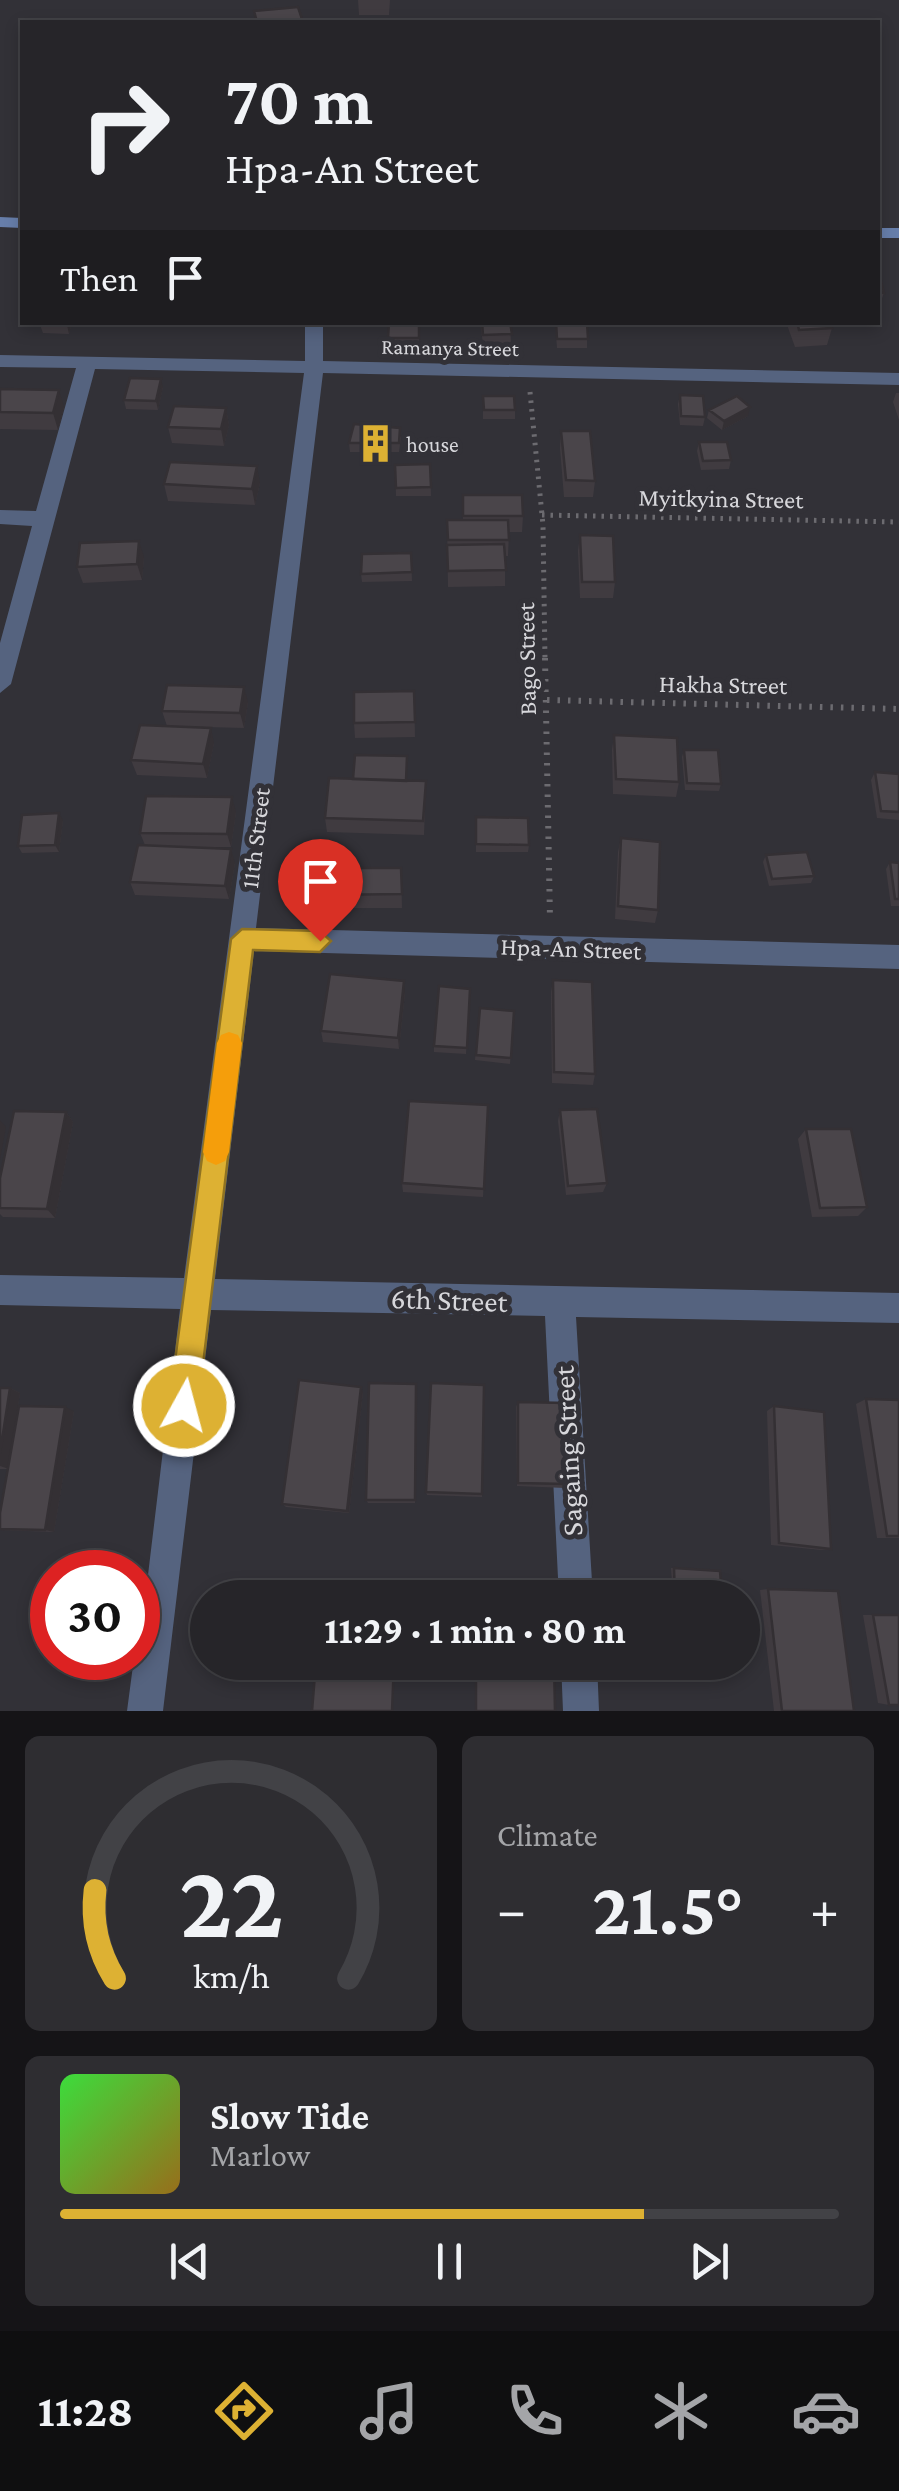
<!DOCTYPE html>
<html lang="en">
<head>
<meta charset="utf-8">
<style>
  body { margin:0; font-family:"Crimson Pro",serif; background:#2e2d31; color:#f1f3f6; height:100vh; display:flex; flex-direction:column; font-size:38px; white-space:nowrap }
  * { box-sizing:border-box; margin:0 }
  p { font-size:32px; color:#a4a5a8 }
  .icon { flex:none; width:55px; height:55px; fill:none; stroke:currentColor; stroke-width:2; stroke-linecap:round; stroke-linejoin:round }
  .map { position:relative; height:1711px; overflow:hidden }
  .panel { display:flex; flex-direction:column; gap:25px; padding:25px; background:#151417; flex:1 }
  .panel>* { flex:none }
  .hud { position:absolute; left:20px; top:20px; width:860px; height:305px; border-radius:0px; box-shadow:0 5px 15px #0003,0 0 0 2px #424246; background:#262529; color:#f1f3f6; overflow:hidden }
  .speed { position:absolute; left:30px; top:1550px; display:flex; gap:20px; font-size:50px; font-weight:700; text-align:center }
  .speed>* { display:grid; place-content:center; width:130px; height:130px; border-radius:50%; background:#262529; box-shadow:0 5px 15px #0003,0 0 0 2px #424246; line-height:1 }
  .speed .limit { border:15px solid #d22; background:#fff; color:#111 }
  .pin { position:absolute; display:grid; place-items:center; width:85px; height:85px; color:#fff; margin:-102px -42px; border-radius:50% 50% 50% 0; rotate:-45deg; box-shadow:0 0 10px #0007 }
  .pin .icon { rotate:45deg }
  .me { position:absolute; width:110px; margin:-55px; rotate:7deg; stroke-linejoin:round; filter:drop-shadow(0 0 8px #0008) }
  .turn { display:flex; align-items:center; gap:35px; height:210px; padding:0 40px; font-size:45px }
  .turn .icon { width:130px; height:130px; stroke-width:2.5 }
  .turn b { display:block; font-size:70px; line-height:85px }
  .then { display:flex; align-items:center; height:95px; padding:0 40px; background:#0003; gap:20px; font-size:38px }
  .big { font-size:75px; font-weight:700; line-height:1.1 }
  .panel .widget { flex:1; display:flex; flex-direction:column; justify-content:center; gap:15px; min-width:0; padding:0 35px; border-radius:15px; background:#2e2d31 }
  .panel .dial { align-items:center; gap:0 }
  .dial svg { height:260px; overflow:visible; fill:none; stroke:#424246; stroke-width:7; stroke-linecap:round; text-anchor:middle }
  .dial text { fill:#f1f3f6; stroke:none }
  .song { display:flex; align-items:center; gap:30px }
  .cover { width:120px; height:120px; border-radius:15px; background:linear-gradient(135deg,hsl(120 70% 55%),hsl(40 70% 35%)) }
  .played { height:10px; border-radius:5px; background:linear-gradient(90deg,#ddb133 75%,#424246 75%) }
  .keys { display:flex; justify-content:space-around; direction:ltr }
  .heat { display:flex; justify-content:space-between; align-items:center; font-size:55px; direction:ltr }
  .panel .tiles { flex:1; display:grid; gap:25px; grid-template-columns:1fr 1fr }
  .widget:last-child { grid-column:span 2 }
  .trip { position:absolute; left:190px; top:1580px; width:570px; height:100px; border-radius:50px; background:#262529; box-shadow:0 5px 15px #0003,0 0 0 2px #424246; font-weight:700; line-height:100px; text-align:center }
  .menu { display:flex; height:160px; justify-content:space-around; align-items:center; background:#0f0f10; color:#a4a5a8 }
  .menu .icon { width:70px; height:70px }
  .menu .active { color:#ddb133 }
  .menu b { font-size:45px; color:#f1f3f6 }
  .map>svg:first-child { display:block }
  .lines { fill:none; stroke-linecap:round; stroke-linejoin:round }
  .path-far1 { stroke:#6c6b70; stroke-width:5; stroke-dasharray:2.5 6; stroke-linecap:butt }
  .path { stroke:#6c6b70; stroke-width:6; stroke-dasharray:2.5 8; stroke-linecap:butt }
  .street { fill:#55637f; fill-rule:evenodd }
  .secondary { fill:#677eaa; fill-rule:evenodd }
  .wall { fill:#403b40 }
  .shaded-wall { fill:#343034 }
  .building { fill:#4a454a; stroke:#343034; stroke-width:2.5 }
  .route { fill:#ddb133; stroke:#907321; stroke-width:2.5 }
  .slow { fill:#f59e0b }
  .labels { text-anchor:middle; stroke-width:10; stroke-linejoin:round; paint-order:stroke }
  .far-street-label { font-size:22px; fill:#d7d7db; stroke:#323137 }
  .far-poi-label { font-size:22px; fill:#d7d7db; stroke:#323137; text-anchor:start }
  .street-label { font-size:25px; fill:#d7d7db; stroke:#323137 }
  .near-street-label { font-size:30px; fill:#d7d7db; stroke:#323137 }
</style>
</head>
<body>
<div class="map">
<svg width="899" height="1711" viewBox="0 0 899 1711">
  <rect width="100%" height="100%" fill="#323137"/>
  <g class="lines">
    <path class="path-far1" d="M530 392 543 525 545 660
      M542 515 899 522"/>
    <path class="path" d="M545 658 550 919
      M547 700 899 709"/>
    <path class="street" d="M305 322H323V361L899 373V385L323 373 256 928 899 945V969L254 951 215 1279 899 1293V1323L576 1317 593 1598H559L545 1316 211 1310 163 1711H127L134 1658H138L180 1309 0 1305V1275L184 1278 304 373 95 369 11 684 0 693V643L32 526 0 524V510L36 511 76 368 0 367V355L305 361Z
      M561 1662H597L599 1711H563Z"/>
    <path class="secondary" d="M0 217 22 218V228L0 227Z
      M878 228H899V238H878Z"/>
  </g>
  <path class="wall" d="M358 0H390L389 15H359Z
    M878 269 884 293 881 301H878Z
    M72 322 69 334 43 333 40 325Z
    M389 322H419V346H389Z
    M480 322H510L511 343 483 344Z
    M555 322H587V348H557Z
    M786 322H829L832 328 827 345 795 347Z
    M163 387 158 410 126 409 124 400Z
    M0 389 64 407 58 430 0 429Z
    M896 393H899V420L893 402Z
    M680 395 705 417 703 426 680 425 678 404Z
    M483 396 515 410V419H483Z
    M226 408 229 425 224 446 172 443 168 427Z
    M709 410 748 416 722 430 707 418Z
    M561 431 595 481 593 497H564L560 448Z
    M401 437 399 452H350L349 443Z
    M699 442 731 460 729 469 701 470 697 451Z
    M430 464 431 496H396L395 465Z
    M260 483 255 505 168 501 164 484Z
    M463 495 523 516 522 532H509L508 556H505V586L448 587 447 520H463Z
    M580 535 615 582 613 598H580L578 551Z
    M411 553 412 581 362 582 361 574Z
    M144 557 142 580 83 583 77 567Z
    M414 691 415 737 355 738 354 723Z
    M248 702 244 728 167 726 162 711Z
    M614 735 679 782 676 797 613 794 612 750Z
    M214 743 207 778 137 775 131 760Z
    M684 750 721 784 719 791 685 790 682 757Z
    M875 772 899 774V820L877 818 871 780Z
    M407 781H426L424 835 327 832 325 818Z
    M236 812 231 847H184L235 863 229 899 135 895 130 882 145 845 140 833Z
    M476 817 529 845 528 852H476Z
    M63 820 59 852 22 853 18 846Z
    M621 838 658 910 655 923 615 919 618 852Z
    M766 855 814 876 811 883 769 886 763 862Z
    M890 862 899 863V906H891L886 869Z
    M401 868 402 908H328L326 895Z
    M553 980 595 1074 593 1085 552 1083 551 992Z
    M470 989 466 1054 434 1052V1046Z
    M405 993 399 1049 323 1042 321 1031Z
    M480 1008 514 1011 510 1064 475 1060Z
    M488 1105 483 1197 403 1192 402 1183Z
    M560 1110 607 1183 603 1192 566 1195 558 1121Z
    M66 1112 73 1122 55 1218 3 1217 0 1214V1178Z
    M806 1129 867 1207 858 1216 812 1217 798 1139Z
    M0 1388H10L20 1393 11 1452 74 1411 54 1532 0 1530 8 1469H0Z
    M417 1389 415 1503H368L366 1500Z
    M363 1392 349 1513 286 1507 282 1504Z
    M866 1399 899 1400V1538H877L856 1404Z
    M518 1402 568 1484 565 1488 517 1486 516 1407Z
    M774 1406 831 1549 822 1550 771 1545 767 1411Z
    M426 1492 482 1494V1497L427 1495Z
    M671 1568H674L722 1598H673Z
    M768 1589 854 1711H774L760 1590Z
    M863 1615H899L889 1705 878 1703Z"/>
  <path class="shaded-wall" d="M67 322H72L69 334 67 325Z
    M161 379 163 387 158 410 156 401Z
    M59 390 64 407 58 430 53 413Z
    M750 407 748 416 722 430 724 421Z
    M226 408 229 425 224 446 221 429Z
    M257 466 260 483 255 505 252 489Z
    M139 541 144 557 142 580 137 564Z
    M244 687 248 702 244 728 240 713Z
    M211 728 214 743 207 778 203 764Z
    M232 797 236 812 231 847 227 834Z
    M59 813 63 820 59 852 55 845Z
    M231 849 235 863 229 899 225 886Z
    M404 981 405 993 399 1049 398 1038Z
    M66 1112 73 1122 55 1218 47 1209Z
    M0 1120 6 1127 0 1160Z
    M361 1387 363 1392 349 1513 347 1511Z
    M10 1388 20 1393 9 1469 0 1466V1453Z
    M65 1407 74 1411 54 1532 45 1530Z"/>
  <path class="building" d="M298 7 303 22H257L254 11Z
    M878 269 884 293 878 292Z
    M41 322H67V325H40Z
    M389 322H419V338H388Z
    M482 322H510L512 334 483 335Z
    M556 322H587L588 339H557Z
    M797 322H829L832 328 799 330Z
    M130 378 161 379 156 401 124 400Z
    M0 389 59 390 53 413 0 412Z
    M680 395 703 396 705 417 681 416Z
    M483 396H514L515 410H484Z
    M737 396 750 407 724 421 709 410Z
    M174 406 226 408 221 429 168 427Z
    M354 424 400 428 399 443H349Z
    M561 431H590L595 481 566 480Z
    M699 442H727L731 460 703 461Z
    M170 462 257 466 252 489 164 484Z
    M430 464 431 487 396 488 395 465Z
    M463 495H522L523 516H463Z
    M447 520H508L509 540H448Z
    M580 535 613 536 615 582H582Z
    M139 541 137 564 77 567 80 543Z
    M504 544 506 570 448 571 447 545Z
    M411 553 412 572 361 574 362 554Z
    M167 685 244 687 240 713 162 711Z
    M414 691 415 722 354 723V692Z
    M140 725 211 728 203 764 131 760Z
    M614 735 677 738 679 782 616 779Z
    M684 750H718L721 784 687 783Z
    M355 755 407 756 406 781 353 779Z
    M875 772 899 774V812L881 811Z
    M329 778 426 781 423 821 325 818Z
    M146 796 232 797 227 834 140 833Z
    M59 813 55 845 18 846 22 815Z
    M476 817 528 818 529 845 476 844Z
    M621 838 660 842 658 910 618 906Z
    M138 845 231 849 225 886 130 882Z
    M807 852 814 876 772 879 766 855Z
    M890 862 899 863V899H895Z
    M328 868H401L402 894 326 895Z
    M330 974 404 981 398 1038 321 1031Z
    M553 980 592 982 595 1074 554 1072Z
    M439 986 470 989 467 1048 434 1046Z
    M480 1008 514 1011 511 1058 476 1055Z
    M409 1101 488 1105 484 1189 402 1183Z
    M597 1109 607 1183 568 1186 560 1110Z
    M14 1111 66 1112 47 1209 0 1208V1178Z
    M806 1129H851L867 1207 820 1208Z
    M299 1380 361 1387 347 1511 282 1504Z
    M369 1383 416 1384 415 1500H366Z
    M431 1383 484 1385 482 1494 426 1492Z
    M0 1388H10L0 1453Z
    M866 1399 899 1400V1536H887Z
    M518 1402 566 1403 568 1484 518 1483Z
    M19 1406 65 1407 45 1530 0 1529V1513Z
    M774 1406 824 1412 831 1549 779 1543Z
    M674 1568 720 1571 722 1598H675Z
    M768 1589 838 1591 854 1711H782Z
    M873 1615H899V1705H889Z
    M316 1662H394L392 1711H312Z
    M476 1662H554L555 1711H476Z"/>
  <path class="route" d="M242 929 320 931 331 941 320 952 253 950 198 1406 194 1417 184 1421 173 1417 169 1406 231 939Z"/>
  <path class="slow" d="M229 1032 238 1035 242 1043 229 1152 225 1161 216 1165 207 1161 203 1152 217 1043 221 1035Z"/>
  <defs>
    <symbol id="building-bare" viewBox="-9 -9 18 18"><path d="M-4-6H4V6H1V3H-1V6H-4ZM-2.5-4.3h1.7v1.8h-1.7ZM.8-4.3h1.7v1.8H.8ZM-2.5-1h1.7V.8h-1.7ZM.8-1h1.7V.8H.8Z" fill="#ddb133" stroke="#323137" stroke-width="2.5" paint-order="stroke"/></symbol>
  </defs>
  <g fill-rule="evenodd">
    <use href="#building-bare" x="348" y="416" width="55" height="55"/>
  </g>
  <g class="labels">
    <g class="far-street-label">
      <text transform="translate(450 347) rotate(1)" y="8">Ramanya Street</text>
    </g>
    <g class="far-poi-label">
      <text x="406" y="452">house</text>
    </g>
    <g class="street-label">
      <text transform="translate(721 498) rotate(1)" y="9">Myitkyina Street</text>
      <text transform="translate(526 659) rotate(-91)" y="9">Bago Street</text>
      <text transform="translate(723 684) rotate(1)" y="9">Hakha Street</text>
      <text transform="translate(255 838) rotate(-83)" y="9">11th Street</text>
      <text transform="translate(571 948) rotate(2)" y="9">Hpa-An Street</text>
    </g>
    <g class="near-street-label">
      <text transform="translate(449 1300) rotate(2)" y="10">6th Street</text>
      <text transform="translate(568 1451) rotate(-93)" y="10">Sagaing Street</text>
    </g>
  </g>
</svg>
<div class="speed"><div class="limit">30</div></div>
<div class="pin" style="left:320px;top:941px;background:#d93025"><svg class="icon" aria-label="arrive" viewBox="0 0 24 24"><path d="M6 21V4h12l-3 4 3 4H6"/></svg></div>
<svg class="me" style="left:184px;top:1406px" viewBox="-20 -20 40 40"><circle r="17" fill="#ddb133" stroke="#fff" stroke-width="3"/><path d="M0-11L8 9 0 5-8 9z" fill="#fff"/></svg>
<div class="trip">11:29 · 1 min · 80 m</div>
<div class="hud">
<div class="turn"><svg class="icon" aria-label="right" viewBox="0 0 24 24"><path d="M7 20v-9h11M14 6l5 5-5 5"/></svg><div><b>70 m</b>Hpa-An Street</div></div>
<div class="then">Then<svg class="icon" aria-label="arrive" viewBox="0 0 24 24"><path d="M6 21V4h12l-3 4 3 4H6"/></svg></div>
</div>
</div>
<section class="panel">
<div class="tiles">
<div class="widget dial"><svg viewBox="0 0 100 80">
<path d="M14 69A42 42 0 1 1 86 69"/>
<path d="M14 69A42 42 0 0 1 8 42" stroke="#ddb133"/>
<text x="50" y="56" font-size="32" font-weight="700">22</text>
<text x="50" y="72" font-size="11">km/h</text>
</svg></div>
<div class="widget"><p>Climate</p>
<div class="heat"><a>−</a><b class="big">21.5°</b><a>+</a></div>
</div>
<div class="widget">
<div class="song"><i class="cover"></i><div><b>Slow Tide</b><p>Marlow</p></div></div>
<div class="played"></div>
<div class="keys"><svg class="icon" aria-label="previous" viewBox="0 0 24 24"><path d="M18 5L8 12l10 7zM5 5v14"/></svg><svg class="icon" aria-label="pause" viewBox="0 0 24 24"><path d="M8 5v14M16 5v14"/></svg><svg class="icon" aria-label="next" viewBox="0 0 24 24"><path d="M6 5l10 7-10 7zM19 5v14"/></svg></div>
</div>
</div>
</section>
<nav class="menu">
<b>11:28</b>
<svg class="icon active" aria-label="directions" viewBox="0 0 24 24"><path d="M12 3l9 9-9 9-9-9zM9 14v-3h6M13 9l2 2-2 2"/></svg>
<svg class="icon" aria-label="music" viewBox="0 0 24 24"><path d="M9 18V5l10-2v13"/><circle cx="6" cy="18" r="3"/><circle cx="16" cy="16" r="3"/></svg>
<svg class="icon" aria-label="phone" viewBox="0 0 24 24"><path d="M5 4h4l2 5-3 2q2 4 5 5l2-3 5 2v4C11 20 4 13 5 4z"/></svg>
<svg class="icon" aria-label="climate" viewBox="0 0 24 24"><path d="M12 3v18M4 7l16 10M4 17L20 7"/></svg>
<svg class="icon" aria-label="car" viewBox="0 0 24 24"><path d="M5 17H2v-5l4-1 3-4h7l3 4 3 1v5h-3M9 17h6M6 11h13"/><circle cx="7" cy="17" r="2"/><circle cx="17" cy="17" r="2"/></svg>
</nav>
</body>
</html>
